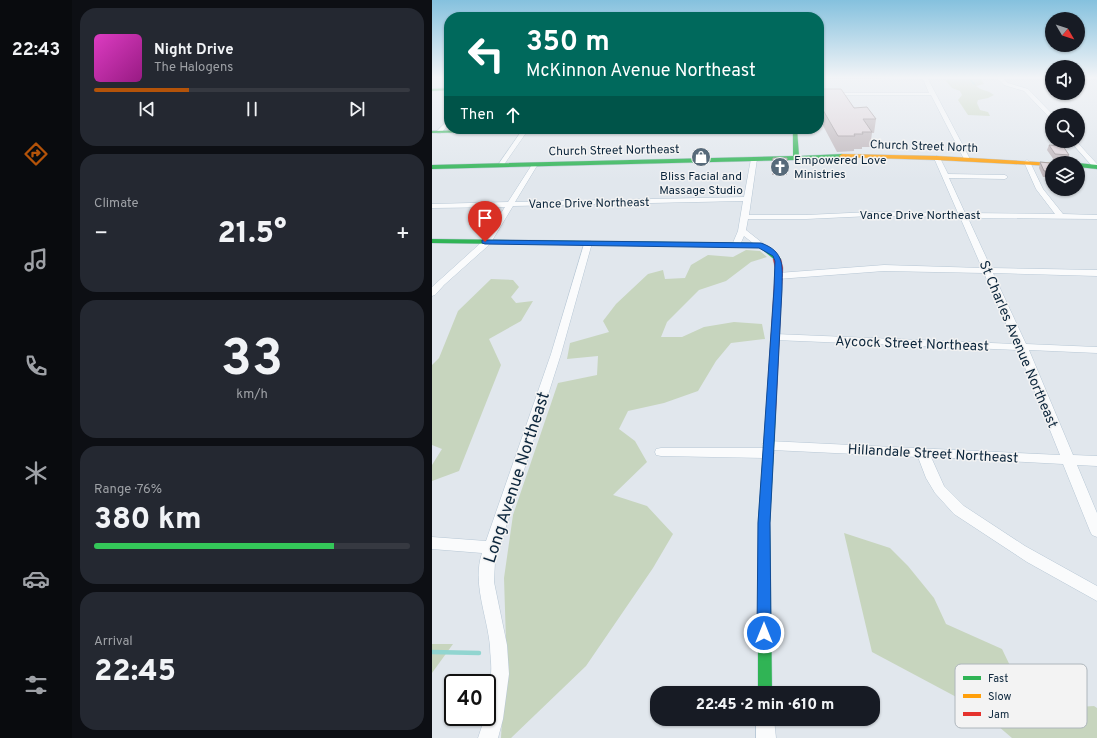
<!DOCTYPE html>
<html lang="en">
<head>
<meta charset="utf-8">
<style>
  body { margin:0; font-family:Overpass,sans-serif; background:#242831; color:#f1f3f6; height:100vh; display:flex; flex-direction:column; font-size:15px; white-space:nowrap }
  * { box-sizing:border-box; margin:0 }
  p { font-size:13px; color:#9ea1a6 }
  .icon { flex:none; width:22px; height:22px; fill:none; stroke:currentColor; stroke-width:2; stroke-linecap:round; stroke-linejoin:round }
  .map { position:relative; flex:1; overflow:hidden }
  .details { display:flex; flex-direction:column; gap:8px; padding:8px; background:#0d0f14; width:360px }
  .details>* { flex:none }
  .guide { position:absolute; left:12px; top:12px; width:380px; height:122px; border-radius:16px; box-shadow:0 1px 3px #0004; background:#00695c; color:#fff; overflow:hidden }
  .needle { width:26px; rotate:129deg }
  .controls { position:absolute; left:613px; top:12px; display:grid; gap:8px }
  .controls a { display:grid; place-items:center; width:40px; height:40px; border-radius:50%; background:#171b24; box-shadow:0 1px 3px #0004; font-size:20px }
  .speed { position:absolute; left:12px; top:674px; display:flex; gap:8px; font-size:20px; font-weight:700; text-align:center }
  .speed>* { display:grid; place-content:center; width:52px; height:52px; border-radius:50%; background:#171b24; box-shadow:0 1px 3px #0004; line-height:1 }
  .speed .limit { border:2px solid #111; border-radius:6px; background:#fff; color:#111 }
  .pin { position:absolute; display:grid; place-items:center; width:34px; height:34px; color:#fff; margin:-41px -17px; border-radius:50% 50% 50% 0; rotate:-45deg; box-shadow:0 0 4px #0007 }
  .pin .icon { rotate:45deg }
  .me { position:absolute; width:44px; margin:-22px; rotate:0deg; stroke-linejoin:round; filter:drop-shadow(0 0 3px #0008) }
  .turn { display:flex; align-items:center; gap:14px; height:84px; padding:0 16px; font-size:18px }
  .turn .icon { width:52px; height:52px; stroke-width:2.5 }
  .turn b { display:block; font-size:28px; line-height:34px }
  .then { display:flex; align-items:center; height:38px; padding:0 16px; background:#0003; gap:8px; font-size:15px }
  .big { font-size:30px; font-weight:800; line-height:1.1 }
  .details .widget { flex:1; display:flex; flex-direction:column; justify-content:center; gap:6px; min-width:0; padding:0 14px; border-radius:16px; background:#242831 }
  .details .dial { align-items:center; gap:0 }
  .dial b { font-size:52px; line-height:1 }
  .song { display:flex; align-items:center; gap:12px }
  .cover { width:48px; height:48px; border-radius:6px; background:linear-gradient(135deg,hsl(310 70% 55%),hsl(310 70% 35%)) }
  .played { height:4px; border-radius:2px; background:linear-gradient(90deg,#b45309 30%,#363941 30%) }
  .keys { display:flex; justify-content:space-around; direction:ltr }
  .heat { display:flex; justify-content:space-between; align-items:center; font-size:22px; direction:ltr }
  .charge { height:6px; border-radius:3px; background:linear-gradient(90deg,#34c759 76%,#363941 0) }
  .trip { position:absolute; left:218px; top:686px; width:230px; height:40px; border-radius:16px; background:#171b24; box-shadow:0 1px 3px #0004; font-weight:800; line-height:40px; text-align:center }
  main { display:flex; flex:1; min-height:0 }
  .menu { display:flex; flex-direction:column; width:72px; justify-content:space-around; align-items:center; background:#090b0e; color:#9ea1a6 }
  .menu .icon { width:28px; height:28px }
  .menu .on { color:#b45309 }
  .menu b { font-size:18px; color:#f1f3f6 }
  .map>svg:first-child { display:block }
  .green { fill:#c7d5be }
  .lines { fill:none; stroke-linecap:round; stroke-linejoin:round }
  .stream-far1 { stroke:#91d5d0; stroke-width:1.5 }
  .stream { stroke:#91d5d0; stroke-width:4.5 }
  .street-casing { stroke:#b7c7d5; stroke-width:1 }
  .fast-casing { stroke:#b7c7d5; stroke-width:1 }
  .slow-casing { stroke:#b7c7d5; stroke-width:1 }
  .jam-casing { stroke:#b7c7d5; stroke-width:1 }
  .street { fill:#fafbfc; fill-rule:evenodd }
  .fast { fill:#30b455; fill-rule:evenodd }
  .slow { fill:#ff9f0a; fill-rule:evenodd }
  .jam { fill:#e5322d; fill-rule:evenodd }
  .wall { fill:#beb5ba }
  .building { fill:#ddd2d8; stroke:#9b9397 }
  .route { fill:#1a73e8; stroke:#114b97 }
  .labels { text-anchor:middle; stroke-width:3; stroke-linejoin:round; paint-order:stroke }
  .far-street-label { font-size:12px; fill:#0c263c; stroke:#f3f3f3 }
  .far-poi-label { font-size:12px; fill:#0c263c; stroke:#f3f3f3; text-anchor:start }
  .street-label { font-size:14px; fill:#0c263c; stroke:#f3f3f3 }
  .near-street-label { font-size:17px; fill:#0c263c; stroke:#f3f3f3 }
  .key { fill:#f3f3f3; stroke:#aeb6bc; stroke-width:1 }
  .key-label { font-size:11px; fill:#0c263c }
</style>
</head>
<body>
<main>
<nav class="menu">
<b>22:43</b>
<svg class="icon on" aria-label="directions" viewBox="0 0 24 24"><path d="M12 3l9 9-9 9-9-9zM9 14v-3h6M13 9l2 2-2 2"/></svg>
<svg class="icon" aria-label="music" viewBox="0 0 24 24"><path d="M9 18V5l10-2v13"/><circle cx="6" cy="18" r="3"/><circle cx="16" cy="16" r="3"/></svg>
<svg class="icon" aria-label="phone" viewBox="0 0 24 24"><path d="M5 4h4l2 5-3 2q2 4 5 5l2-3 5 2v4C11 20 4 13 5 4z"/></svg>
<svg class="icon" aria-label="climate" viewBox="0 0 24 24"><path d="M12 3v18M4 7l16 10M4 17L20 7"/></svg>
<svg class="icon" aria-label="car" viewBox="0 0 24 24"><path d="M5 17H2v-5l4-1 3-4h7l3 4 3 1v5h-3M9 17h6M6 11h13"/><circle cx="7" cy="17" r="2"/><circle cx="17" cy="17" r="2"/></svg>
<svg class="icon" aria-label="filters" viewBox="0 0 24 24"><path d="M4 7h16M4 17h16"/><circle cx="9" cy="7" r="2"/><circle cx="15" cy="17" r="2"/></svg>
</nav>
<section class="details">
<div class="widget">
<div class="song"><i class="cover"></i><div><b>Night Drive</b><p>The Halogens</p></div></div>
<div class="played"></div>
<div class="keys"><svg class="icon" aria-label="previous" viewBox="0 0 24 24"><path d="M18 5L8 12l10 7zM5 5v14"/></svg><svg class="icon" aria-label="pause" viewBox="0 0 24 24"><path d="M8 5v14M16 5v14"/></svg><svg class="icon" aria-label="next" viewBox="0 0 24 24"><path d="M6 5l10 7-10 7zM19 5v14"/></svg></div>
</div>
<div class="widget"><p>Climate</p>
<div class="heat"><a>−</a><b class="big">21.5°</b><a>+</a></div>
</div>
<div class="widget dial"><b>33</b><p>km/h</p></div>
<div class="widget"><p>Range · 76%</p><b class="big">380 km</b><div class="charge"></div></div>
<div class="widget"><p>Arrival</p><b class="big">22:45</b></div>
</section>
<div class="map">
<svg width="665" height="738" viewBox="0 0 665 738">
  <rect width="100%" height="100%" fill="#e1e7ed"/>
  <path class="green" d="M548 78 552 84 544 86C549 91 557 90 562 95L556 98 546 100 545 103 548 110 556 112 558 116 536 115 526 100 530 95 528 91 520 88 513 80 521 79Z
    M314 250 328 251 335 257 319 262 294 281 267 290 235 322 229 337H250L272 327 302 322 330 324 333 339 299 343 284 361 266 391 232 403 196 411 187 429 203 441 215 462 181 495 215 506 241 534 221 568 154 666 79 738H69L74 641 72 578 81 515 126 383 165 375 166 356 135 359 138 343 177 332 171 321 184 304 216 274 231 270 233 279 253 278 259 265 276 255 301 257Z
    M59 279 81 280 87 287 79 297 84 303 101 301 89 321 57 339 69 365 27 471 0 481V465L10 449 0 445V365L7 358 26 311Z
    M412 533 458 548 476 566 502 598 514 624 570 649 597 705 631 708 662 706 665 708V738H580L545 708 440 652Z
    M0 644H21L0 673Z"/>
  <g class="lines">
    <path class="stream-far1" d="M537 78 542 84"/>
    <path class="stream" d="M0 652 47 653"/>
    <defs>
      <path id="street" d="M387 77H620V79H571L576 83 596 89 621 115 620 119 618 118 592 91 572 85 566 79H496L538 159 535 161 532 159 499 95H387V93H497L491 79 387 78Z
        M646 77H665V79H646Z
        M17 119V124L9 133H5V131Z
        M91 129 96 130 71 166H67L66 165Z
        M638 141H644L665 164V169L662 168Z
        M505 156 508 158 516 174 573 175 576 177 573 179 517 178 533 213 623 214 604 189 592 162 595 160 598 162 611 189 631 214 665 215V219L536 218 559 268 665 270V276L561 273 594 344 665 347V353L597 350 641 455 665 456V466L645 465 665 513V537L660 535 658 531 631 464 499 457 512 486 532 506 593 546 665 586V601L595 562 522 514 503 493 494 478 486 457 340 450 342 453 341 456 336 458 229 456 224 455 223 452 224 449 229 448H333L330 445 332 442 336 441 628 455 586 350 343 340 338 337 343 334 583 344 552 273 452 271 346 279 342 276 346 273 452 265 550 268 528 217 439 216 374 219H316L314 230 333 245 332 247H326L312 236 307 247H304L300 245 306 231 311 201 81 206 58 244 12 285 3 295 0 296V287L52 240 73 207 0 208V204L76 202 101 163 106 164 83 202 312 197 319 159 322 157 325 159 317 215H374L439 212 526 213 502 158Z
        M153 241H159L160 243 129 354 63 561 62 582 75 645 77 674 71 719 66 738H46L53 717H55C55 702 58 689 59 674 60 665 58 655 58 646 55 615 40 583 50 553L0 549V537L54 541 119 354Z
        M324 719H342L344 738H324Z"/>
      <path id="fast" d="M17 88V90L0 91V89Z
        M85 129H164L162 130 0 133V131Z
        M361 129H365L367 156 410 154 413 156 410 158 364 160 0 169V165L361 156Z
        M646 163 665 165V169L646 167Z
        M0 239 329 243 343 253 349 259 347 260H343L327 247 0 243Z
        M339 408 344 411 338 523 340 693H326V523L334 411Z"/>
      <path id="slow" d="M410 154 505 156 622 163H620V166L505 160 408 157 407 156Z"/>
      <path id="jam" d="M345 257 349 259 351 268 344 411 339 414 334 411 343 268 341 259Z"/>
    </defs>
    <use href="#street" class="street-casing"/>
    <use href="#fast" class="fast-casing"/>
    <use href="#slow" class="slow-casing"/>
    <use href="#jam" class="jam-casing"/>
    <use href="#street" class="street"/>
    <use href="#fast" class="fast"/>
    <use href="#slow" class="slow"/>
    <use href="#jam" class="jam"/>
  </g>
  <path class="wall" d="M387 89 444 119 442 133H440L438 147H430V149H422V151L405 152 387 118Z
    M617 145 637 155 636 160H622L615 150Z
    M341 158H355V175H340Z
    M608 162 620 168V177H611L607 168Z"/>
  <path class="building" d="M387 89H409L422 108 435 107 444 119H431L440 132H430L431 134H422L423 136H406L387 103Z
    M617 145 631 146 637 155 623 154Z
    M341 158H355V169H340Z
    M608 162 618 163 620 168V171H612Z"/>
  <linearGradient id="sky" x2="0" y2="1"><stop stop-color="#85c1de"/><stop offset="0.43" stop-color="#f2f4f7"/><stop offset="1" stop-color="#f2f4f7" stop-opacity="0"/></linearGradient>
  <rect width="665" height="180" fill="url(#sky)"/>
  <path class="route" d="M50 240 329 243C354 252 350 267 350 289L338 523 339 633 337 637 332 639 327 637 325 633 326 523 342 289 343 261 341 256 327 248 53 244 50 243Z"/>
  <defs>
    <symbol id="shop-disc" viewBox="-11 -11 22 22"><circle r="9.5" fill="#576a7a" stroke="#f3f3f3"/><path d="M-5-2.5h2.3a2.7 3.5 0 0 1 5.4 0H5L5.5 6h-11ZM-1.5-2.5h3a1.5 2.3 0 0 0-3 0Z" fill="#fff"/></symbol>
    <symbol id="church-disc" viewBox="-11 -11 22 22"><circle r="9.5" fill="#576a7a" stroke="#f3f3f3"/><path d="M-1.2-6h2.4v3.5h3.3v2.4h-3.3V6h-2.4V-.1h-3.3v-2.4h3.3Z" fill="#fff"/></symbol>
  </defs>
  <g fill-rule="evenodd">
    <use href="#shop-disc" x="258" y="146" width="22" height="22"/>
    <use href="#church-disc" x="337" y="156" width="22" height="22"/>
  </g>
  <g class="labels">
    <g class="far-street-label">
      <text transform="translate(492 146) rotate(2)" y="4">Church Street North</text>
      <text transform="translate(182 150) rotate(-1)" y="4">Church Street Northeast</text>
      <text transform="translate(157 203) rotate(-1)" y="4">Vance Drive Northeast</text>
      <text x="488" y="219">Vance Drive Northeast</text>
    </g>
    <g class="far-poi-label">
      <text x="362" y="164">Empowered Love<tspan x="362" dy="14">Ministries</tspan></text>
      <text x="269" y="180" text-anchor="middle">Bliss Facial and<tspan x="269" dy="14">Massage Studio</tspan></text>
    </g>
    <g class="street-label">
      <text transform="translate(480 343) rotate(2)" y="5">Aycock Street Northeast</text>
      <text transform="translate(587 344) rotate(67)" y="5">St Charles Avenue Northeast</text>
      <text transform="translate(501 453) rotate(3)" y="5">Hillandale Street Northeast</text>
    </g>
    <g class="near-street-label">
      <text transform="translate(84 477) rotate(-72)" y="6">Long Avenue Northeast</text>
    </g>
  </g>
  <rect x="523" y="664" width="132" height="64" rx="6" class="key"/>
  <rect x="531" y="676" width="18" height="4" fill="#30b455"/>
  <rect x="531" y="694" width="18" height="4" fill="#ff9f0a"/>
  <rect x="531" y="712" width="18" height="4" fill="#e5322d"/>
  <g class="key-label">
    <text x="556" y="682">Fast</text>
    <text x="556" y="700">Slow</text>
    <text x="556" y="718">Jam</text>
  </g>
</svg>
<div class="controls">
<a><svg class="needle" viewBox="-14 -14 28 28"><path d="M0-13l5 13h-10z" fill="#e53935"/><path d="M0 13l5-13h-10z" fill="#9ea1a6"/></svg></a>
<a><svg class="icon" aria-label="sound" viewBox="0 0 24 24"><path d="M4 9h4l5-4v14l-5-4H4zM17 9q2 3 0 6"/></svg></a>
<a><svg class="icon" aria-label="search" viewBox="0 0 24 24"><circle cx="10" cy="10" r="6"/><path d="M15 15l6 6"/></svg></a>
<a><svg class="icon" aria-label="layers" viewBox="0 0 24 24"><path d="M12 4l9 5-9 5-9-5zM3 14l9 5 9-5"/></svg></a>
</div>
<div class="speed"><div class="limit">40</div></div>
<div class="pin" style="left:53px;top:242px;background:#d93025"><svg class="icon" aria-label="arrive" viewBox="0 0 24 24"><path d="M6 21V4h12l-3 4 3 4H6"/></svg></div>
<svg class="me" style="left:332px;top:633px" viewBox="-20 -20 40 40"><circle r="17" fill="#1a73e8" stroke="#fff" stroke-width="3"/><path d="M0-11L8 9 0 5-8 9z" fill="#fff"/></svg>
<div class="trip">22:45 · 2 min · 610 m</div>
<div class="guide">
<div class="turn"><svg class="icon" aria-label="left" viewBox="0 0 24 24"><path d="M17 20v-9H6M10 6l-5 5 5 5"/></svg><div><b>350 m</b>McKinnon Avenue Northeast</div></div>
<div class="then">Then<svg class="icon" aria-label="ahead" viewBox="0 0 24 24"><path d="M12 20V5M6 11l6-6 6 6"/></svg></div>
</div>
</div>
</main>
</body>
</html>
